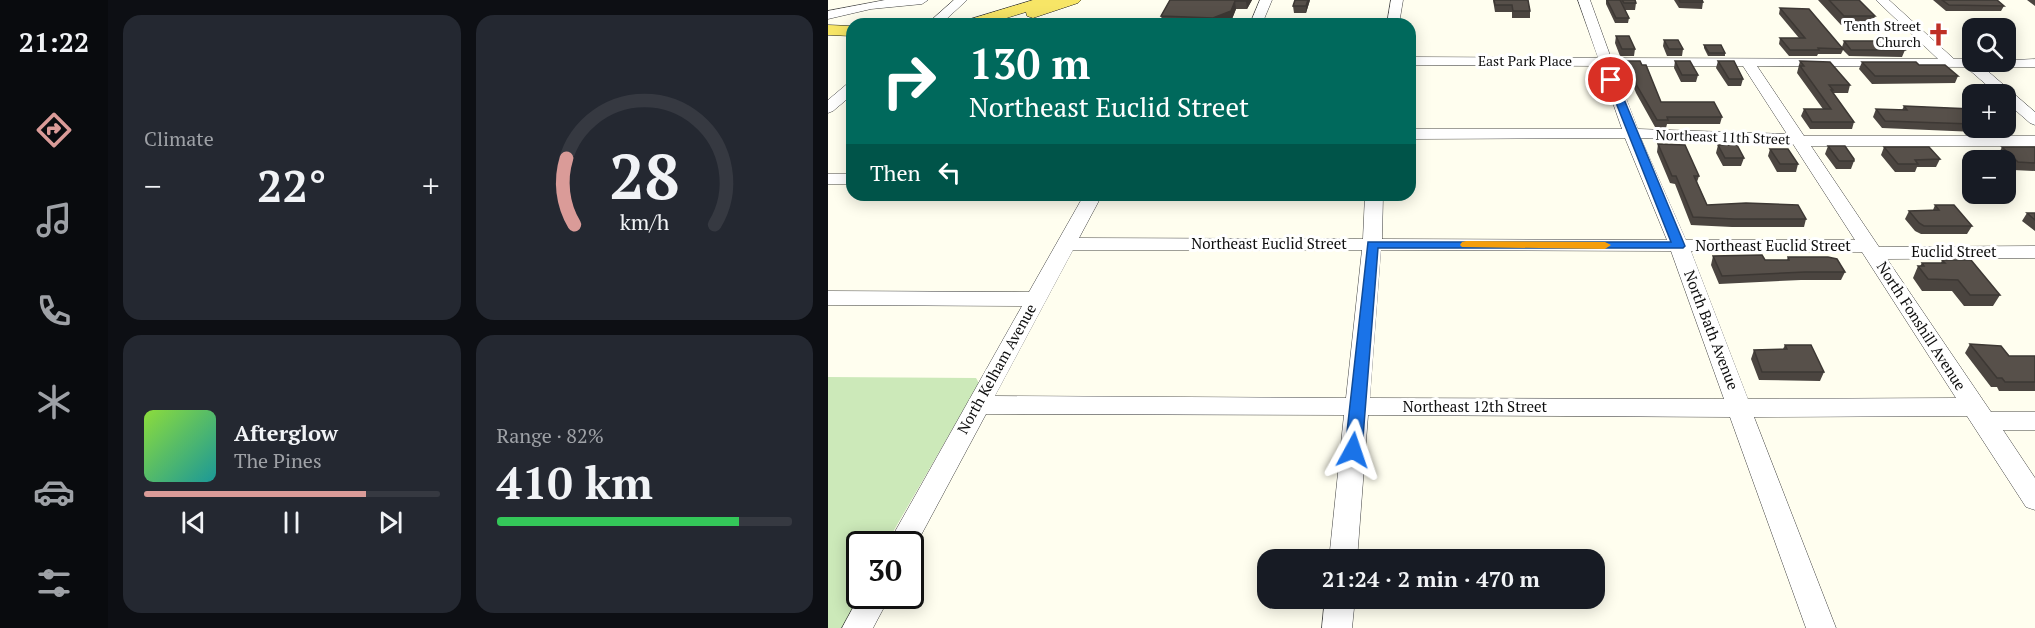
<!DOCTYPE html>
<html lang="en">
<head>
<meta charset="utf-8">
<style>
  body { margin:0; font-family:"PT Serif",serif; background:#242831; color:#f1f3f6; height:100vh; display:flex; flex-direction:column; font-size:22px; white-space:nowrap }
  * { box-sizing:border-box; margin:0 }
  p { font-size:20px; color:#9ea1a6 }
  .icon { flex:none; width:33px; height:33px; fill:none; stroke:currentColor; stroke-width:2; stroke-linecap:round; stroke-linejoin:round }
  .map { position:relative; flex:1; overflow:hidden }
  .drawer { display:flex; flex-direction:column; gap:15px; padding:15px; background:#0d0f14; width:720px }
  .drawer>* { flex:none }
  .guide { position:absolute; left:18px; top:18px; width:570px; height:183px; border-radius:18px; box-shadow:0 3px 15px #0003; background:#00695c; color:#fff; overflow:hidden }
  .controls { position:absolute; left:1134px; top:18px; display:grid; gap:12px }
  .controls a { display:grid; place-items:center; width:54px; height:54px; border-radius:12px; background:#171b24; box-shadow:0 3px 15px #0003; font-size:30px }
  .speed { position:absolute; left:18px; top:531px; display:flex; gap:12px; font-size:30px; font-weight:700; text-align:center }
  .speed>* { display:grid; place-content:center; width:78px; height:78px; border-radius:50%; background:#171b24; box-shadow:0 3px 15px #0003; line-height:1 }
  .speed .limit { border:3px solid #111; border-radius:9px; background:#fff; color:#111 }
  .pin { position:absolute; display:grid; place-items:center; width:51px; height:51px; color:#fff; margin:-26px; border:3px solid #fff; border-radius:50%; box-shadow:0 2px 6px #0007 }
  .me { position:absolute; width:66px; margin:-33px; rotate:5deg; stroke-linejoin:round; filter:drop-shadow(0 0 4px #0008) }
  .turn { display:flex; align-items:center; gap:21px; height:126px; padding:0 24px; font-size:27px }
  .turn .icon { width:78px; height:78px; stroke-width:2.5 }
  .turn b { display:block; font-size:42px; line-height:51px }
  .then { display:flex; align-items:center; height:57px; padding:0 24px; background:#0003; gap:12px; font-size:22px }
  .big { font-size:45px; font-weight:800; line-height:1.1 }
  .drawer .tile { flex:1; display:flex; flex-direction:column; justify-content:center; gap:9px; min-width:0; padding:0 21px; border-radius:18px; background:#242831 }
  .drawer .dial { align-items:center; gap:0 }
  .dial svg { height:156px; overflow:visible; fill:none; stroke:#363941; stroke-width:7; stroke-linecap:round; text-anchor:middle }
  .dial text { fill:#f1f3f6; stroke:none }
  .song { display:flex; align-items:center; gap:18px }
  .cover { width:72px; height:72px; border-radius:9px; background:linear-gradient(135deg,hsl(90 70% 55%),hsl(180 70% 35%)) }
  .played { height:6px; border-radius:3px; background:linear-gradient(90deg,#da9b98 75%,#363941 75%) }
  .keys { display:flex; justify-content:space-around; direction:ltr }
  .heat { display:flex; justify-content:space-between; align-items:center; font-size:33px; direction:ltr }
  .charge { height:9px; border-radius:4px; background:linear-gradient(90deg,#34c759 82%,#363941 0) }
  .drawer .tiles { flex:1; display:grid; gap:15px; grid-template-columns:repeat(2,1fr) }
  .trip { position:absolute; left:429px; top:549px; width:348px; height:60px; border-radius:18px; background:#171b24; box-shadow:0 3px 15px #0003; font-weight:800; line-height:60px; text-align:center }
  main { display:flex; flex:1; min-height:0 }
  .tabs { display:flex; flex-direction:column; width:108px; justify-content:space-around; align-items:center; background:#090b0e; color:#9ea1a6 }
  .tabs .icon { width:42px; height:42px }
  .tabs .active { color:#da9b98 }
  .tabs b { font-size:27px; color:#f1f3f6 }
  .map>svg:first-child { display:block }
  .green { fill:#cce9b9 }
  .lines { fill:none; stroke-linecap:round; stroke-linejoin:round }
  .minor-casing { stroke:#414141; stroke-width:1 }
  .major-casing { stroke:#1f1f1f; stroke-width:1 }
  .minor { fill:#fff; fill-rule:evenodd }
  .major { fill:#f7e566; fill-rule:evenodd }
  .wall { fill:#4b4540 }
  .shaded-wall { fill:#3d3834 }
  .building { fill:#57504a; stroke:#3d3834; stroke-width:1.5 }
  .route { fill:#1a73e8; stroke:#114b97; stroke-width:1.5 }
  .slow { fill:#f59e0b }
  .labels { text-anchor:middle; stroke-width:6; stroke-linejoin:round; paint-order:stroke }
  .far-poi-label { font-size:14px; fill:#0e0e0e; stroke:#fff; text-anchor:end }
  .far-street-label { font-size:14px; fill:#0e0e0e; stroke:#fff }
  .street-label { font-size:15px; fill:#0e0e0e; stroke:#fff }
</style>
</head>
<body>
<main>
<nav class="tabs">
<b>21:22</b>
<svg class="icon active" aria-label="directions" viewBox="0 0 24 24"><path d="M12 3l9 9-9 9-9-9zM9 14v-3h6M13 9l2 2-2 2"/></svg>
<svg class="icon" aria-label="music" viewBox="0 0 24 24"><path d="M9 18V5l10-2v13"/><circle cx="6" cy="18" r="3"/><circle cx="16" cy="16" r="3"/></svg>
<svg class="icon" aria-label="phone" viewBox="0 0 24 24"><path d="M5 4h4l2 5-3 2q2 4 5 5l2-3 5 2v4C11 20 4 13 5 4z"/></svg>
<svg class="icon" aria-label="climate" viewBox="0 0 24 24"><path d="M12 3v18M4 7l16 10M4 17L20 7"/></svg>
<svg class="icon" aria-label="car" viewBox="0 0 24 24"><path d="M5 17H2v-5l4-1 3-4h7l3 4 3 1v5h-3M9 17h6M6 11h13"/><circle cx="7" cy="17" r="2"/><circle cx="17" cy="17" r="2"/></svg>
<svg class="icon" aria-label="filters" viewBox="0 0 24 24"><path d="M4 7h16M4 17h16"/><circle cx="9" cy="7" r="2"/><circle cx="15" cy="17" r="2"/></svg>
</nav>
<section class="drawer">
<div class="tiles">
<div class="tile"><p>Climate</p>
<div class="heat"><a>−</a><b class="big">22°</b><a>+</a></div>
</div>
<div class="tile dial"><svg viewBox="0 0 100 80">
<path d="M14 69A42 42 0 1 1 86 69"/>
<path d="M14 69A42 42 0 0 1 10 35" stroke="#da9b98"/>
<text x="50" y="56" font-size="32" font-weight="700">28</text>
<text x="50" y="72" font-size="11">km/h</text>
</svg></div>
<div class="tile">
<div class="song"><i class="cover"></i><div><b>Afterglow</b><p>The Pines</p></div></div>
<div class="played"></div>
<div class="keys"><svg class="icon" aria-label="previous" viewBox="0 0 24 24"><path d="M18 5L8 12l10 7zM5 5v14"/></svg><svg class="icon" aria-label="pause" viewBox="0 0 24 24"><path d="M8 5v14M16 5v14"/></svg><svg class="icon" aria-label="next" viewBox="0 0 24 24"><path d="M6 5l10 7-10 7zM19 5v14"/></svg></div>
</div>
<div class="tile"><p>Range · 82%</p><b class="big">410 km</b><div class="charge"></div></div>
</div>
</section>
<div class="map">
<svg width="1207" height="628" viewBox="0 0 1207 628">
  <rect width="100%" height="100%" fill="#fffeef"/>
  <path class="green" d="M0 377 148 378 151 383 58 544H32L31 592 16 628H0Z"/>
  <g class="lines">
    <defs>
      <path id="minor" d="M57 0H100L94 4 43 9 0 19V11Z
        M126 0H139L113 24H99Z
        M432 0H444L434 24H422Z
        M563 0H575L571 24H559Z
        M750 0H762L783 58 1110 59 1048 0H1061L1126 59H1144V62L1207 59V67H1155L1207 112V125L1202 123 1178 102V94H1169L1138 67 929 66 976 136H1207V146H983L1051 247 1207 246V258L1059 259 1163 412H1207V430H1175L1207 478V510L1198 507 1139 416 926 417 1008 628H978L902 417 540 415 529 560H501L516 415 158 414 84 552 82 544H60L194 306 0 305V291L201 292 256 195H274L251 238 535 239 537 195H555L554 239 839 240 797 138 582 139V129H794L772 66 582 65V57L770 58ZM786 66H915L959 134 810 129ZM813 138 965 144 1027 240H858ZM245 250H534L518 398 167 396ZM553 250 843 251 896 399 542 398ZM863 251 1034 252 1128 398 920 399Z
        M178 17 184 21 182 24H170L174 18Z
        M24 83V95L5 111 0 113V100L19 84Z
        M0 174H24V184H0Z
        M32 595 62 596 45 628H14Z
        M497 598H527L524 628H494Z"/>
      <path id="major" d="M205 0H253L250 3 205 18 199 16 198 12 159 24H134L136 21Z
        M0 25 24 26V36L0 35Z"/>
    </defs>
    <use href="#minor" class="minor-casing"/>
    <use href="#major" class="major-casing"/>
    <use href="#minor" class="minor"/>
    <use href="#major" class="major"/>
  </g>
  <path class="wall" d="M342 0H424L419 9H408L404 19 391 24H335L333 16Z
    M482 0 478 13H466L465 6Z
    M665 0H700L702 11V18H684V12H667Z
    M778 0H807L808 3 807 10H797L801 18 800 23H787L778 4Z
    M846 0H874L875 2 874 9 851 8Z
    M990 0H1031L1047 16 1044 25H1013Z
    M1105 0H1169L1176 6 1173 11H1118Z
    M1199 0H1207V6Z
    M952 8 1014 47 1016 41 1077 50 1074 57 1021 56 1015 50 1013 54H990L989 56H961L951 44 952 38H971L951 14Z
    M788 36 807 49 806 56H792L787 43Z
    M836 40 855 49 854 56H839L835 46Z
    M876 45 897 53V56H880L876 48Z
    M799 61 833 102 894 117 892 124H839L838 128 827 127 808 93 798 68Z
    M847 61 870 75 868 82H853L846 68Z
    M890 61 915 79 913 86H900L888 68Z
    M972 61 1022 85 1020 93H1005L1026 122 1024 129H982L973 116 976 109H995L969 73Z
    M1034 62 1091 65 1130 76 1127 83 1044 84 1031 69Z
    M1076 106 1144 109V128H1176L1149 129 1148 132 1054 128 1045 117 1048 109 1074 110Z
    M830 144 871 176 869 182 879 205 978 219 976 227H904L863 225 847 184 842 183 829 152Z
    M890 145 916 158 913 166H895L888 153Z
    M1000 146 1026 161 1023 169H1008L997 154Z
    M1056 147 1112 159 1108 167H1089L1087 172H1067L1053 155Z
    M1174 147H1207V171L1185 170 1178 162V160H1176L1170 155Z
    M942 149 970 164 968 172H949L940 156Z
    M1107 205 1144 226 1139 234H1093L1087 231 1077 219 1081 211 1105 210Z
    M1199 213H1207V231L1194 221Z
    M885 256 937 260H959L960 257 1017 272 1013 280H973L891 284 883 265Z
    M1114 260 1172 295 1165 306H1136L1124 291H1094L1085 278 1090 266H1092L1094 263H1113Z
    M1142 344 1181 356H1207V391H1171L1169 387H1163L1137 353Z
    M957 345 996 372 992 381 931 380 923 359 926 350 955 349Z"/>
  <path class="shaded-wall" d="M419 0H424L419 9 418 1Z
    M480 0H482L478 13V6Z
    M407 1 408 9 404 19 391 24H387L385 18Z"/>
  <path class="building" d="M342 0H419L418 1H407L403 11 385 18 333 16Z
    M467 0H480L478 6H465Z
    M666 0H700L702 11H685L684 5H667Z
    M779 0H792L801 18H788Z
    M794 0H807L808 3H796Z
    M851 0H874L875 2H852Z
    M1001 0H1031L1047 16H1016Z
    M1114 0H1169L1176 6 1121 5Z
    M952 8 981 9 1015 49 990 48 991 50H962L952 38H977Z
    M788 36H801L807 49H794Z
    M836 40H850L855 49H841Z
    M1016 41H1069L1077 50H1023Z
    M876 45H893L897 53H881Z
    M799 61H812L814 65H818L833 102H886L894 117H839L840 120H829L809 86Z
    M847 61H862L870 75H854Z
    M890 61H906L915 79H901Z
    M972 61 1002 62 1022 85H1001L1005 90H1003L1026 122H984L976 109H1003L972 66H976Z
    M1034 62H1088L1091 65H1117L1130 76H1047Z
    M1076 106 1144 109V124L1057 121 1048 109 1079 110Z
    M830 144 857 145 871 176H866L879 205 918 203 970 205 978 219H906L865 217 848 176H844Z
    M890 145H909L916 158H897Z
    M1000 146H1017L1026 159V161H1011Z
    M1056 147H1101L1112 159 1087 160 1090 164H1070Z
    M1174 147H1207V163L1190 162Z
    M942 149H960L970 164H952Z
    M1107 205H1126L1144 226H1096L1091 223 1081 211 1111 210Z
    M1199 213H1207V220Z
    M934 255 937 260H961L960 257H1000L1009 259 1017 272H977L894 276 885 256Z
    M1114 260H1143L1172 295H1142L1130 280 1100 279 1090 266H1096L1094 263H1117Z
    M1142 344 1173 346 1181 356H1207V382H1177L1174 378H1169Z
    M957 345H983L996 372H934L926 350 959 349Z"/>
  <path class="route" d="M783 77 788 80 857 246 855 248H550L534 450 531 455 525 456 520 455 517 450 540 242H843L779 80Z"/>
  <path class="slow" d="M638 241 777 242 783 245 777 249 634 247 632 245 634 242Z"/>
  <defs>
    <symbol id="church-bare" viewBox="-9 -9 18 18"><path d="M-1.2-6h2.4v3.5h3.3v2.4h-3.3V6h-2.4V-.1h-3.3v-2.4h3.3Z" fill="#be3026" stroke="#fff" stroke-width="2.5" paint-order="stroke"/></symbol>
  </defs>
  <g fill-rule="evenodd">
    <use href="#church-bare" x="1094" y="18" width="33" height="33"/>
  </g>
  <g class="labels">
    <g class="far-poi-label">
      <text x="1093" y="31">Tenth Street<tspan x="1093" dy="16">Church</tspan></text>
    </g>
    <g class="far-street-label">
      <text x="697" y="66">East Park Place</text>
      <text transform="translate(895 137) rotate(2)" y="5">Northeast 11th Street</text>
    </g>
    <g class="street-label">
      <text x="441" y="249">Northeast Euclid Street</text>
      <text x="945" y="251">Northeast Euclid Street</text>
      <text x="1126" y="257">Euclid Street</text>
      <text transform="translate(1093 326) rotate(57)" y="5">North Fonshill Avenue</text>
      <text transform="translate(883 330) rotate(69)" y="5">North Bath Avenue</text>
      <text transform="translate(169 369) rotate(-61)" y="5">North Kelham Avenue</text>
      <text x="647" y="412">Northeast 12th Street</text>
    </g>
  </g>
</svg>
<div class="controls">
<a><svg class="icon" aria-label="search" viewBox="0 0 24 24"><circle cx="10" cy="10" r="6"/><path d="M15 15l6 6"/></svg></a>
<a>+</a>
<a>−</a>
</div>
<div class="speed"><div class="limit">30</div></div>
<div class="pin" style="left:783px;top:80px;background:#d93025"><svg class="icon" aria-label="arrive" viewBox="0 0 24 24"><path d="M6 21V4h12l-3 4 3 4H6"/></svg></div>
<svg class="me" style="left:525px;top:450px" viewBox="-20 -20 40 40"><path d="M0-17L14 15 0 8-14 15z" fill="#1a73e8" stroke="#fff" stroke-width="4"/></svg>
<div class="trip">21:24 · 2 min · 470 m</div>
<div class="guide">
<div class="turn"><svg class="icon" aria-label="right" viewBox="0 0 24 24"><path d="M7 20v-9h11M14 6l5 5-5 5"/></svg><div><b>130 m</b>Northeast Euclid Street</div></div>
<div class="then">Then<svg class="icon" aria-label="left" viewBox="0 0 24 24"><path d="M17 20v-9H6M10 6l-5 5 5 5"/></svg></div>
</div>
</div>
</main>
</body>
</html>
